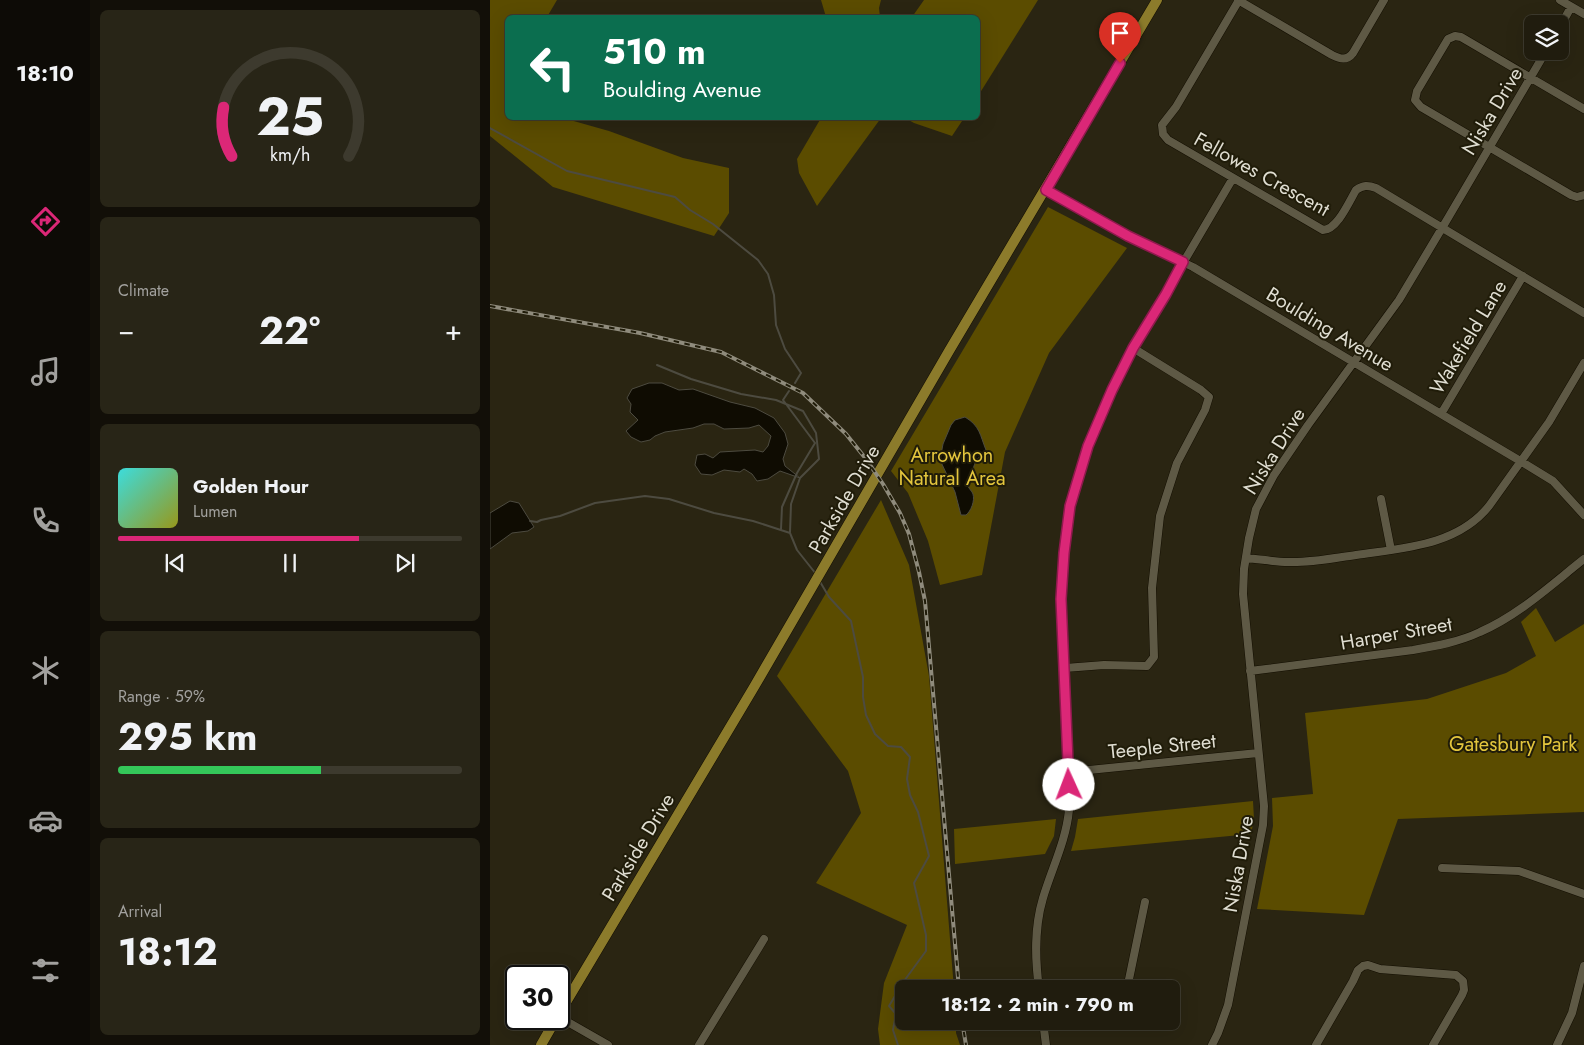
<!DOCTYPE html>
<html lang="en">
<head>
<meta charset="utf-8">
<style>
  body { margin:0; font-family:Jost,sans-serif; background:#282517; color:#f1f3f6; height:100vh; display:flex; flex-direction:column; font-size:19px; white-space:nowrap }
  * { box-sizing:border-box; margin:0 }
  p { font-size:16px; color:#a2a19e }
  .icon { flex:none; width:28px; height:28px; fill:none; stroke:currentColor; stroke-width:2; stroke-linecap:round; stroke-linejoin:round }
  .map { position:relative; flex:1; overflow:hidden }
  .side { display:flex; flex-direction:column; gap:10px; padding:10px; background:#120f08; width:400px }
  .side>* { flex:none }
  .hud { position:absolute; left:15px; top:15px; width:475px; height:105px; border-radius:8px; box-shadow:0 5px 20px #0002,0 0 0 1px #3d3a2e; background:#0b6e4f; color:#fff; overflow:hidden }
  .tools { position:absolute; left:1034px; top:15px; display:grid; gap:10px }
  .tools a { display:grid; place-items:center; width:45px; height:45px; border-radius:8px; background:#201c0e; box-shadow:0 5px 20px #0002,0 0 0 1px #3d3a2e; font-size:25px }
  .speed { position:absolute; left:15px; top:965px; display:flex; gap:10px; font-size:25px; font-weight:700; text-align:center }
  .speed>* { display:grid; place-content:center; width:65px; height:65px; border-radius:50%; background:#201c0e; box-shadow:0 5px 20px #0002,0 0 0 1px #3d3a2e; line-height:1 }
  .speed .limit { border:2px solid #111; border-radius:8px; background:#fff; color:#111 }
  .pin { position:absolute; display:grid; place-items:center; width:42px; height:42px; color:#fff; margin:-51px -21px; border-radius:50% 50% 50% 0; rotate:-45deg; box-shadow:0 0 5px #0007 }
  .pin .icon { rotate:45deg }
  .me { position:absolute; width:55px; margin:-28px; rotate:358deg; stroke-linejoin:round; filter:drop-shadow(0 0 4px #0008) }
  .turn { display:flex; align-items:center; gap:18px; height:105px; padding:0 15px; font-size:22px }
  .turn .icon { width:65px; height:65px; stroke-width:2.5 }
  .turn b { display:block; font-size:35px; line-height:42px }
  .big { font-size:38px; font-weight:700; line-height:1.1 }
  .side .card { flex:1; display:flex; flex-direction:column; justify-content:center; gap:8px; min-width:0; padding:0 18px; border-radius:8px; background:#282517 }
  .side .dial { align-items:center; gap:0 }
  .dial svg { height:130px; overflow:visible; fill:none; stroke:#3d3a2e; stroke-width:7; stroke-linecap:round; text-anchor:middle }
  .dial text { fill:#f1f3f6; stroke:none }
  .song { display:flex; align-items:center; gap:15px }
  .cover { width:60px; height:60px; border-radius:8px; background:linear-gradient(135deg,hsl(180 70% 55%),hsl(60 70% 35%)) }
  .played { height:5px; border-radius:2px; background:linear-gradient(90deg,#db2777 70%,#3d3a2e 70%) }
  .keys { display:flex; justify-content:space-around; direction:ltr }
  .heat { display:flex; justify-content:space-between; align-items:center; font-size:28px; direction:ltr }
  .charge { height:8px; border-radius:4px; background:linear-gradient(90deg,#34c759 59%,#3d3a2e 0) }
  .trip { position:absolute; left:405px; top:980px; width:285px; height:50px; border-radius:8px; background:#201c0e; box-shadow:0 5px 20px #0002,0 0 0 1px #3d3a2e; font-weight:700; line-height:50px; text-align:center }
  main { display:flex; flex:1; min-height:0 }
  .tabs { display:flex; flex-direction:column; width:90px; justify-content:space-around; align-items:center; background:#0d0b06; color:#a2a19e }
  .tabs .icon { width:35px; height:35px }
  .tabs .current { color:#db2777 }
  .tabs b { font-size:22px; color:#f1f3f6 }
  .map>svg:first-child { display:block }
  .green { fill:#5b4c00 }
  .water { fill:#0f0c02; stroke:#4d4b40 }
  .lines { fill:none; stroke-linecap:round; stroke-linejoin:round }
  .stream { stroke:#4d4b40; stroke-width:2 }
  .minor-casing { stroke:#130e01; stroke-width:9 }
  .major-casing { stroke:#130e01; stroke-width:11 }
  .minor { stroke:#5e5945; stroke-width:8 }
  .major { stroke:#8c7b2b; stroke-width:10 }
  .rail-casing { stroke:#8f8b7c; stroke-width:4 }
  .rail { stroke:#201c09; stroke-width:2; stroke-dasharray:5.5; stroke-linecap:butt }
  .route-casing { stroke:#8e194d; stroke-width:12 }
  .route { stroke:#db2777; stroke-width:9 }
  .labels { text-anchor:middle; stroke-width:4; stroke-linejoin:round; paint-order:stroke }
  .street-label { font-size:20px; fill:#dfddd1; stroke:#201c09 }
  .park-label { font-size:20px; fill:#e4c63d; stroke:#201c09 }
</style>
</head>
<body>
<main>
<nav class="tabs">
<b>18:10</b>
<svg class="icon current" aria-label="directions" viewBox="0 0 24 24"><path d="M12 3l9 9-9 9-9-9zM9 14v-3h6M13 9l2 2-2 2"/></svg>
<svg class="icon" aria-label="music" viewBox="0 0 24 24"><path d="M9 18V5l10-2v13"/><circle cx="6" cy="18" r="3"/><circle cx="16" cy="16" r="3"/></svg>
<svg class="icon" aria-label="phone" viewBox="0 0 24 24"><path d="M5 4h4l2 5-3 2q2 4 5 5l2-3 5 2v4C11 20 4 13 5 4z"/></svg>
<svg class="icon" aria-label="climate" viewBox="0 0 24 24"><path d="M12 3v18M4 7l16 10M4 17L20 7"/></svg>
<svg class="icon" aria-label="car" viewBox="0 0 24 24"><path d="M5 17H2v-5l4-1 3-4h7l3 4 3 1v5h-3M9 17h6M6 11h13"/><circle cx="7" cy="17" r="2"/><circle cx="17" cy="17" r="2"/></svg>
<svg class="icon" aria-label="filters" viewBox="0 0 24 24"><path d="M4 7h16M4 17h16"/><circle cx="9" cy="7" r="2"/><circle cx="15" cy="17" r="2"/></svg>
</nav>
<section class="side">
<div class="card dial"><svg viewBox="0 0 100 80">
<path d="M14 69A42 42 0 1 1 86 69"/>
<path d="M14 69A42 42 0 0 1 9 39" stroke="#db2777"/>
<text x="50" y="56" font-size="32" font-weight="700">25</text>
<text x="50" y="72" font-size="11">km/h</text>
</svg></div>
<div class="card"><p>Climate</p>
<div class="heat"><a>−</a><b class="big">22°</b><a>+</a></div>
</div>
<div class="card">
<div class="song"><i class="cover"></i><div><b>Golden Hour</b><p>Lumen</p></div></div>
<div class="played"></div>
<div class="keys"><svg class="icon" aria-label="previous" viewBox="0 0 24 24"><path d="M18 5L8 12l10 7zM5 5v14"/></svg><svg class="icon" aria-label="pause" viewBox="0 0 24 24"><path d="M8 5v14M16 5v14"/></svg><svg class="icon" aria-label="next" viewBox="0 0 24 24"><path d="M6 5l10 7-10 7zM19 5v14"/></svg></div>
</div>
<div class="card"><p>Range · 59%</p><b class="big">295 km</b><div class="charge"></div></div>
<div class="card"><p>Arrival</p><b class="big">18:12</b></div>
</section>
<div class="map">
<svg width="1094" height="1045" viewBox="0 0 1094 1045">
  <rect width="100%" height="100%" fill="#2a2512"/>
  <path class="green" d="M0 0H67L57 17 18 18V118H73L119 131 193 158 239 168V213L224 236 63 187 0 136Z
    M331 0H391L389 8 390 17H336Z
    M434 0H548L488 96V18L422 17Z
    M331 118H391L327 206 309 173 307 159Z
    M415 118H474L462 136 424 123Z
    M558 207 637 248 559 353 515 452 492 575 450 585 438 541 418 493 401 471Z
    M391 500 419 565 439 676 464 989H414V1021H466V1033L470 1045H390L388 1029 394 983 417 925 326 883 371 813 358 771 287 676Z
    M1046 608 1065 642 1094 624V812L908 819 874 915 767 909 783 826 782 798 823 794 815 713 937 699 1016 673 1046 656 1031 622Z
    M763 801 764 819 761 834 581 851 585 837 588 819Z
    M566 819 564 836 555 854 465 864 464 829Z"/>
  <path class="water" d="M159 383H172L189 390 203 389 240 402 265 408 284 418 295 433 298 444 293 459 295 466 310 478 290 471 278 479 267 481 262 474 254 469 250 472 234 470 222 475 211 474 205 465 207 455 215 454 223 458 230 452 265 450 273 452 278 446 281 436 269 425 259 428 234 429 224 424H214L203 428 175 432 165 436 160 440 151 442 141 437 136 431 148 420 140 412 141 404 137 398 142 389Z
    M475 417C490 426 490 435 496 450 489 457 484 461 483 471L487 476 478 481V486C479 489 482 491 483 494 485 501 481 511 476 515H471L465 492 450 460 453 444 461 425 465 420Z
    M20 501 29 503 44 527 38 531 22 533 0 549V513Z"/>
  <g class="lines">
    <path class="stream" d="M0 128 77 171 185 197 200 210 223 224 268 260 278 274 284 295 286 325 295 349 311 373 305 383
      M167 365 201 379 251 394 286 400 313 411 326 433 329 459 310 478 301 504 300 532
      M40 521 47 522 51 520 70 516 105 503 155 496 179 499 224 513 263 521 300 533 307 550 326 574
      M291 529 292 507 307 473 325 443 293 400 299 391
      M329 580 339 597 361 621 373 677V697L376 715 385 734 398 746 411 747 420 757 417 779 420 795 428 812 439 856 424 883 436 935V951L414 981 399 1006 406 1014 403 1030 408 1045"/>
    <defs>
      <path id="minor" d="M748 0 842 55C850 59 857 61 863 53L894 0
        M749 0 686 107 672 125 673 134 678 140 833 230C847 230 859 202 866 190 873 185 878 185 886 188L1094 313
        M1070 0 1094 14
        M1070 27 1081 7
        M1094 109 971 37 965 36 958 39 927 91 925 100 931 107 1081 195 1087 197 1094 195
        M556 190 638 236 703 267 1032 462 1063 481 1094 515
        M951 414 1033 276
        M891 499 901 550
        M756 558C770 559 784 562 798 562 820 563 844 558 866 555 913 548 967 546 999 506L1059 422 1094 363
        M575 668 614 665 657 666 664 657 662 588 670 516 687 463 715 410 719 397 711 390 643 348
        M760 671 923 650C946 646 969 642 990 632 1029 615 1061 585 1094 559
        M579 772 768 753
        M952 868 1029 871 1094 894
        M549 989C545 958 544 928 553 898 562 868 576 841 579 810L571 599 574 553 580 506 598 446 622 389 643 348 743 178
        M637 989 655 902
        M69 1017 118 1045
        M553 1021 556 1045
        M209 1045 274 939
        M722 1045 728 1033 738 1005 773 825 774 806 753 594 754 569 759 538 766 509 784 475 818 425 909 300 958 218 1056 51
        M826 1045 863 981 868 970 873 966 878 965 890 969 966 975 973 981 974 990 972 995 943 1045
        M1067 1045 1082 1013 1094 966"/>
      <path id="major" d="M69 1014 264 687 459 351 667 0
        M51 1045 66 1019"/>
    </defs>
    <use href="#minor" class="minor-casing"/>
    <use href="#major" class="major-casing"/>
    <use href="#minor" class="minor"/>
    <use href="#major" class="major"/>
    <defs>
      <path id="rail" d="M0 306 150 333 231 352 313 393 356 434 376 459 393 484 410 513 419 534 429 572 435 601 469 989
        M472 1021 476 1045"/>
    </defs>
    <use href="#rail" class="rail-casing"/>
    <use href="#rail" class="rail"/>
  </g>
  <g class="lines">
    <defs>
      <path id="route" d="M579 785 571 599 574 553 580 506 598 446 622 390 643 348 676 294 693 262 638 236 556 190 630 63"/>
    </defs>
    <use href="#route" class="route-casing"/>
    <use href="#route" class="route"/>
  </g>
  <g class="labels">
    <g class="street-label">
      <text transform="translate(1002 111) rotate(-59)" y="7">Niska Drive</text>
      <text transform="translate(772 174) rotate(29)" y="7">Fellowes Crescent</text>
      <text transform="translate(840 329) rotate(31)" y="7">Boulding Avenue</text>
      <text transform="translate(978 337) rotate(-59)" y="7">Wakefield Lane</text>
      <text transform="translate(784 451) rotate(-58)" y="7">Niska Drive</text>
      <text transform="translate(354 499) rotate(-60)" y="7">Parkside Drive</text>
      <text transform="translate(906 633) rotate(-10)" y="7">Harper Street</text>
      <text transform="translate(672 746) rotate(-6)" y="7">Teeple Street</text>
      <text transform="translate(148 847) rotate(-59)" y="7">Parkside Drive</text>
      <text transform="translate(748 864) rotate(-80)" y="7">Niska Drive</text>
    </g>
    <g class="park-label">
      <text x="462" y="462">Arrowhon<tspan x="462" dy="23">Natural Area</tspan></text>
      <text x="1023" y="751">Gatesbury Park</text>
    </g>
  </g>
</svg>
<div class="tools">
<a><svg class="icon" aria-label="layers" viewBox="0 0 24 24"><path d="M12 4l9 5-9 5-9-5zM3 14l9 5 9-5"/></svg></a>
</div>
<div class="speed"><div class="limit">30</div></div>
<div class="pin" style="left:630px;top:63px;background:#d93025"><svg class="icon" aria-label="arrive" viewBox="0 0 24 24"><path d="M6 21V4h12l-3 4 3 4H6"/></svg></div>
<svg class="me" style="left:579px;top:785px" viewBox="-20 -20 40 40"><circle r="19" fill="#fff"/><path d="M0-13L10 11 0 6-10 11z" fill="#db2777"/></svg>
<div class="trip">18:12 · 2 min · 790 m</div>
<div class="hud">
<div class="turn"><svg class="icon" aria-label="left" viewBox="0 0 24 24"><path d="M17 20v-9H6M10 6l-5 5 5 5"/></svg><div><b>510 m</b>Boulding Avenue</div></div>
</div>
</div>
</main>
</body>
</html>
